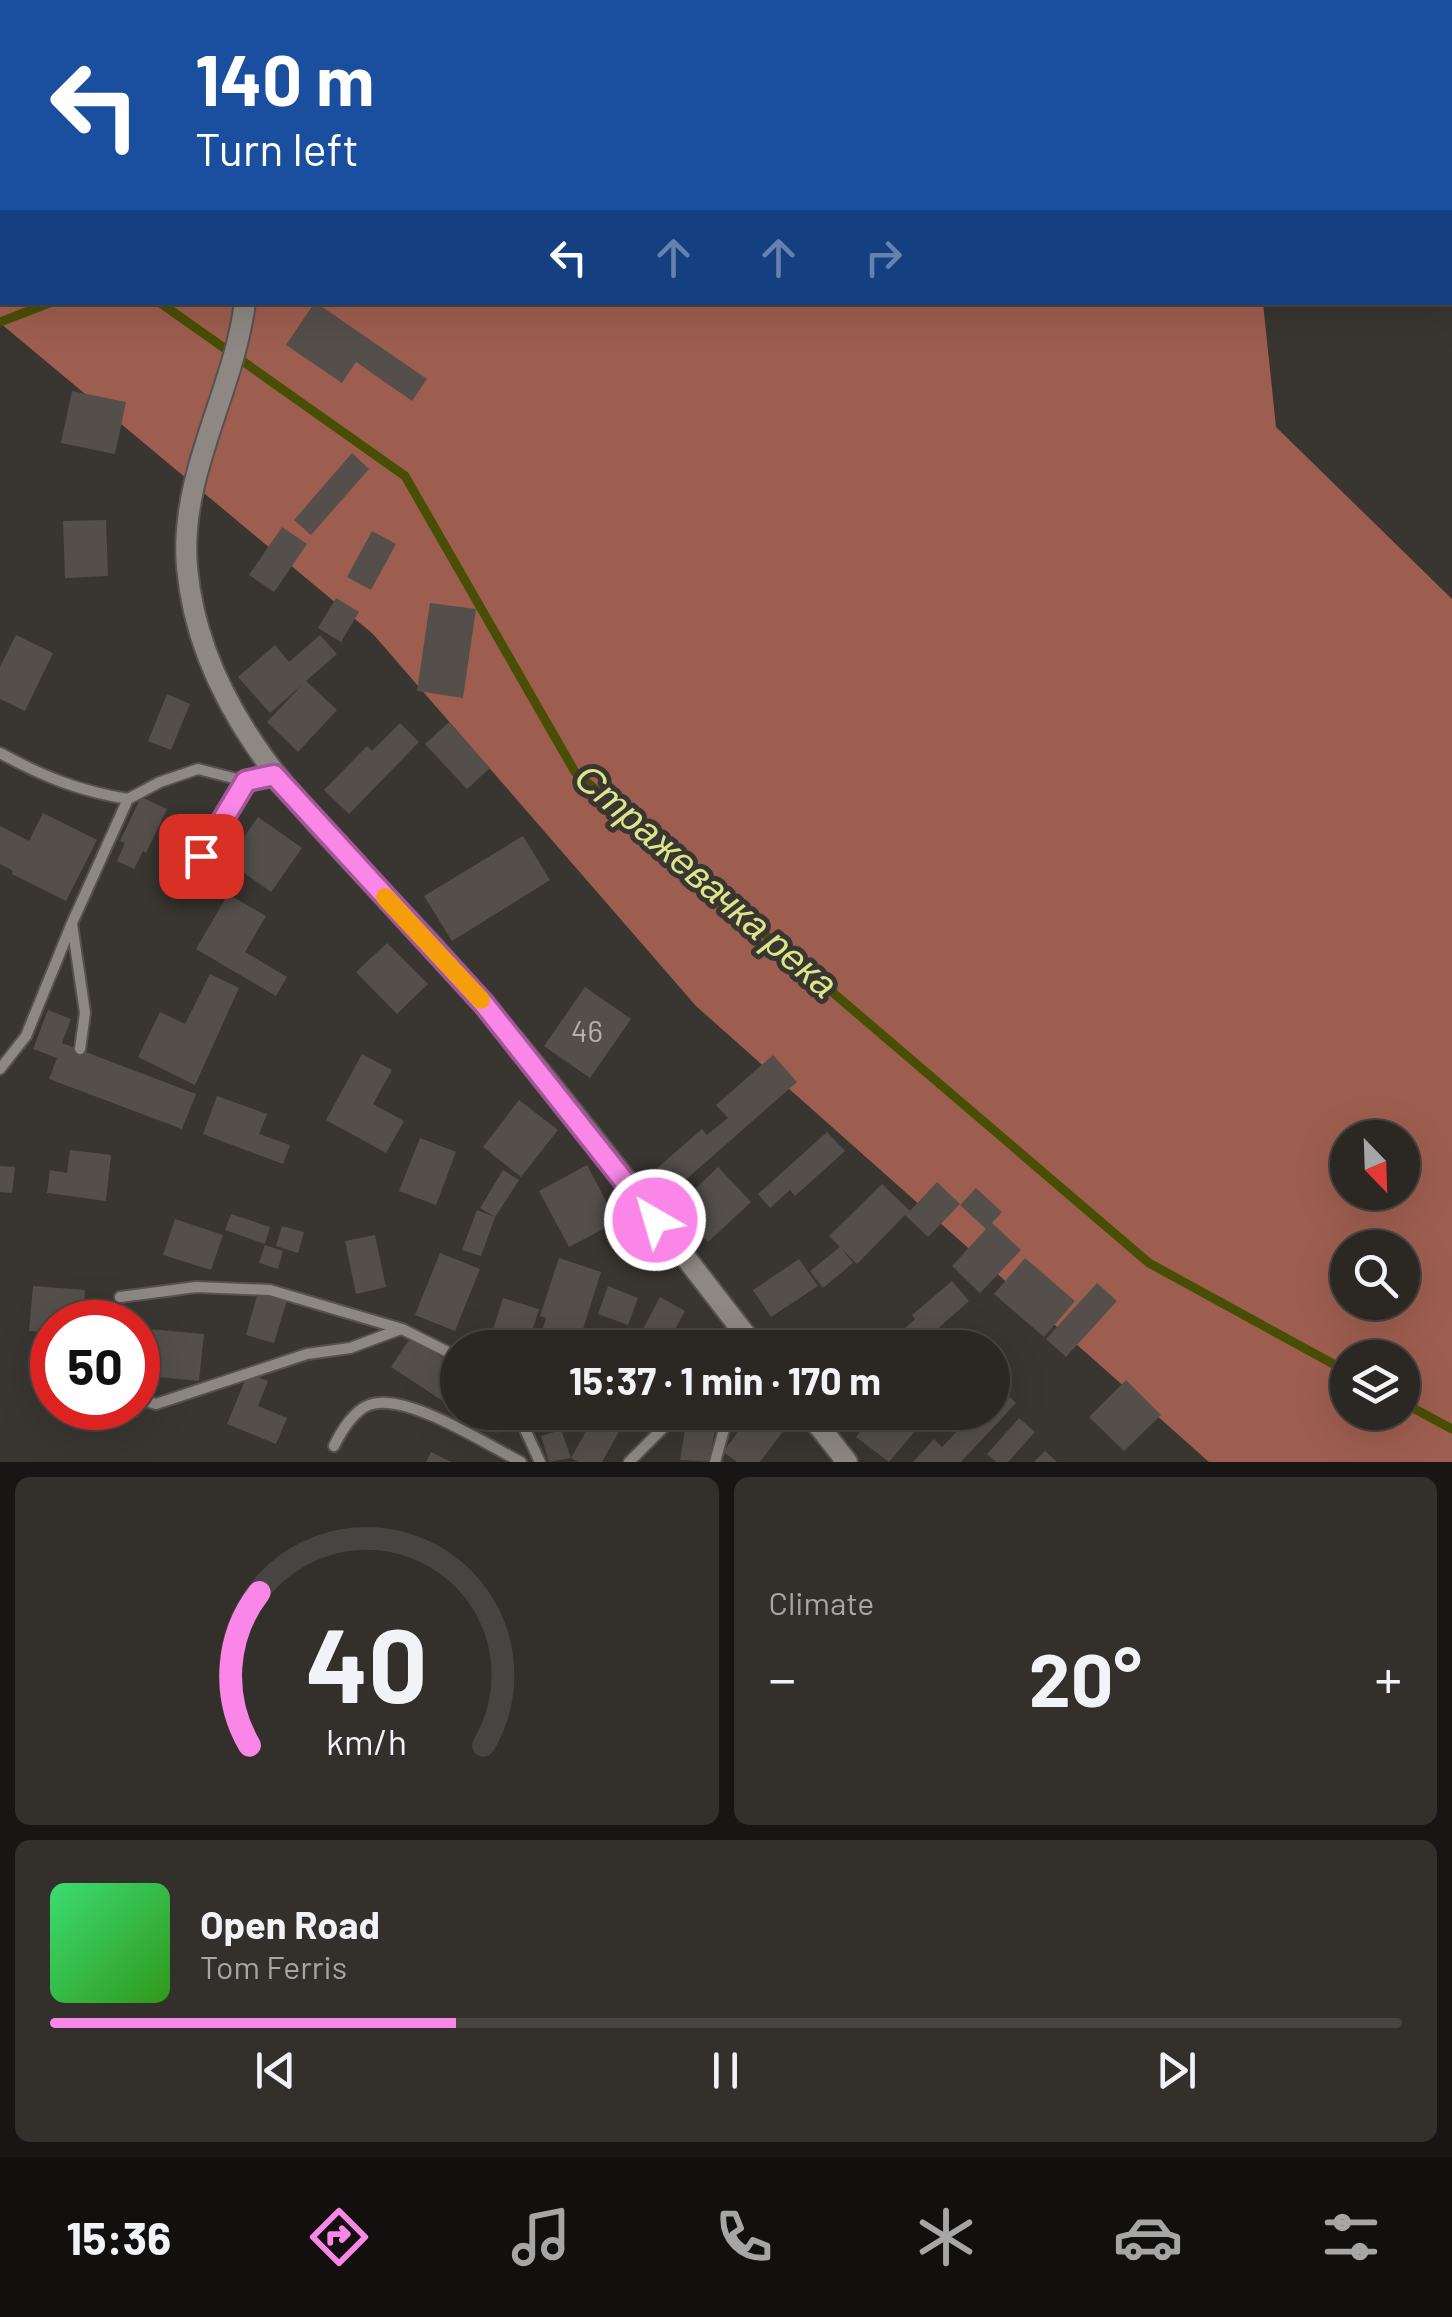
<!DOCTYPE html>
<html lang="en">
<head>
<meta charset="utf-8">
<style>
  body { margin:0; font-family:Barlow,sans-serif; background:#33302c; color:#f1f3f6; height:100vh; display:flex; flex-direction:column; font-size:38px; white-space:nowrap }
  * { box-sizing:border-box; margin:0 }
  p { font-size:32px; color:#a6a6a6 }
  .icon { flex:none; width:55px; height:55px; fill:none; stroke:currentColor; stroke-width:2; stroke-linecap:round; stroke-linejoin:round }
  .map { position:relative; height:1462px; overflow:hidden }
  .side { display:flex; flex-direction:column; gap:15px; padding:15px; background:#181614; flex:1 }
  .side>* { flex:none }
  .guide { position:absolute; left:0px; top:0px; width:1452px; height:305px; box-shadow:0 10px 40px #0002,0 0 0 2px #474441; background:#1a4fa0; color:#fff; overflow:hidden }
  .needle { width:65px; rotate:157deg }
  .fabs { position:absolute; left:1330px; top:1120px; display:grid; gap:20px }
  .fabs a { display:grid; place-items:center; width:90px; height:90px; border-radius:50%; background:#2b2824; box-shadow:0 10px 40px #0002,0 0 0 2px #474441; font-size:50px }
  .speed { position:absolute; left:30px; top:1300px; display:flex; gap:20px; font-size:50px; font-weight:700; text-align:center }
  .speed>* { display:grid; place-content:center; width:130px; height:130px; border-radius:50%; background:#2b2824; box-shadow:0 10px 40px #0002,0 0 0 2px #474441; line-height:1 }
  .speed .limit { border:15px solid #d22; background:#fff; color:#111 }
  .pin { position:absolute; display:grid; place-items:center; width:85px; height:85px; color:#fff; margin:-42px; border-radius:20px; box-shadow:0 5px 15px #0006 }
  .me { position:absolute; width:110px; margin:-55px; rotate:322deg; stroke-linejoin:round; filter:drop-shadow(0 0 8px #0008) }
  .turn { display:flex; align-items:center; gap:35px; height:210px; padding:0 30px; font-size:45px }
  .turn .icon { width:130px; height:130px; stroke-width:2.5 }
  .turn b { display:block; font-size:70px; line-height:85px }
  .lanes { display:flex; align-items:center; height:95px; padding:0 30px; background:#0003; justify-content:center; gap:50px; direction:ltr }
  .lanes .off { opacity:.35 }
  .big { font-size:75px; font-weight:700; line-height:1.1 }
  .side .card { flex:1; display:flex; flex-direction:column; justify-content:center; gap:15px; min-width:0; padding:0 35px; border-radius:15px; background:#33302c }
  .side .dial { align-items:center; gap:0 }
  .dial svg { height:260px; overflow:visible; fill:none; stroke:#474441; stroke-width:7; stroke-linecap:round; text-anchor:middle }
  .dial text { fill:#f1f3f6; stroke:none }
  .song { display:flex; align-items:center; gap:30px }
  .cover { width:120px; height:120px; border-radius:15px; background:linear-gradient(135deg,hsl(140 70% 55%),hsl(110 70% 35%)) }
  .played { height:10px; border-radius:5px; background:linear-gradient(90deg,#fa87e7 30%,#474441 30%) }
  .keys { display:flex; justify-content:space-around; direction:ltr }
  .heat { display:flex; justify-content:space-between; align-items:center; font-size:55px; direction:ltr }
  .side .tiles { flex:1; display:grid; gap:15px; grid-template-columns:1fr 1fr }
  .card:last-child { grid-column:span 2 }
  .trip { position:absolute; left:440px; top:1330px; width:570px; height:100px; border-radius:50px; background:#2b2824; box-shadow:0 10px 40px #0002,0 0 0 2px #474441; font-weight:700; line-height:100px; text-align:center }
  .tab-bar { display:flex; height:160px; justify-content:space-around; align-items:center; background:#11100e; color:#a6a6a6 }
  .tab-bar .icon { width:70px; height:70px }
  .tab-bar .current { color:#fa87e7 }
  .tab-bar b { font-size:45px; color:#f1f3f6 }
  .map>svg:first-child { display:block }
  .forest { fill:#9e5e4f; fill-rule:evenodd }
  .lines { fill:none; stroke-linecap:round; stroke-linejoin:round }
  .stream { stroke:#494e05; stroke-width:9 }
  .building { fill:#544f4b }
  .street-casing { stroke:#56524f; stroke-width:14 }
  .secondary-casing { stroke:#56524f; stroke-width:24 }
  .street { stroke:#8d8883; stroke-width:10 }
  .secondary { stroke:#8d8883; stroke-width:20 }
  .route-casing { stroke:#a25896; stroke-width:25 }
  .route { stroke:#fa87e7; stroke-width:18 }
  .slow { stroke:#f59e0b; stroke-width:18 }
  .labels { text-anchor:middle; stroke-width:10; stroke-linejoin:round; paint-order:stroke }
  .number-label { font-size:30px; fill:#b3b0ad }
  .water-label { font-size:38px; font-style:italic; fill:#dce689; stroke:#393530 }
</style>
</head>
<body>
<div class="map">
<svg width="1452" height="1462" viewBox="0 0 1452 1462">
  <rect width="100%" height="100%" fill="#393530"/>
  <path class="forest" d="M0 0 970 2H2V302L1263 303 1276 427 1452 599V1462H1209L696 1006 373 634 0 323ZM1348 1138H1402V1192H1348ZM1348 1248H1402V1302H1348ZM1348 1358H1402V1412H1348Z"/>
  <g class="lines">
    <path class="stream" d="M159 302 405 476 575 772 1149 1263 1348 1372
      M0 322 52 302
      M1402 1402 1452 1429"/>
  </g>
  <path class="building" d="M315 302 427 379 412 401 356 362 342 383 286 345Z
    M72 391 126 402 115 454 61 443Z
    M352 453 369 469 311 535 294 520Z
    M106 520 108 576 65 578 63 521Z
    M282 527 307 544 274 592 249 575Z
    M372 531 396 544 371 590 347 577Z
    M336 598 359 612 341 642 318 628Z
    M430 603 476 609 463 698 417 691Z
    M16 635 53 653 25 711 0 699V667Z
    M320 635 337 654 306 681 337 710 298 752 267 722 302 685 270 713 238 677 275 645 289 662Z
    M167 694 190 704 171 750 148 741Z
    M449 722 490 768 467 789 425 744Z
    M400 723 419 742 349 814 324 790 367 746 372 751Z
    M141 797 167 809 146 853 143 851 134 869 117 861 125 843 120 841Z
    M43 813 97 840 66 901 12 874 13 871 0 864V826L29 841Z
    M258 817 302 848 271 892 227 861Z
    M523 836 550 880 452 941 424 896Z
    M228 894 266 916 245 952 287 977 276 996 196 949Z
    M387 943 428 984 397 1014 356 972Z
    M210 974 239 988 195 1085 138 1057 160 1012 185 1024Z
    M585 987 631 1019 590 1078 544 1046Z
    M48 1010 71 1019 62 1043 196 1094 182 1129 49 1079 57 1058 33 1049Z
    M362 1054 392 1070 373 1104 404 1121 386 1153 326 1120Z
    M773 1055 797 1082 674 1190 656 1169 702 1129 707 1135 728 1118 716 1105Z
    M217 1096 267 1114 259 1134 290 1145 283 1164 203 1134Z
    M519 1100 558 1130 521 1177 483 1147Z
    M827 1132 845 1151 795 1196 790 1190 770 1208 758 1194Z
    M420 1138 456 1152 436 1205 399 1191Z
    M70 1150 111 1155 106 1201 47 1193 50 1170 67 1173Z
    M587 1165 617 1222 569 1247 539 1191Z
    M0 1166 15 1167 12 1193 0 1192Z
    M718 1167 751 1202 708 1242 676 1207Z
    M503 1170 519 1180 495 1217 481 1256 462 1250 477 1210 495 1217 480 1208Z
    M937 1182 960 1204 928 1237 905 1215 857 1264 829 1236 882 1184 910 1211Z
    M976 1188 1002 1212 992 1223 1021 1250 980 1293 952 1266 986 1229 960 1205Z
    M231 1214 270 1227 265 1244 225 1230Z
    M175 1219 223 1235 211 1270 163 1255Z
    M282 1226 304 1232 298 1253 276 1246Z
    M375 1235 386 1287 356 1294 345 1241Z
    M265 1245 283 1251 278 1269 259 1263Z
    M840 1247 853 1263 823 1288 810 1271Z
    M440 1253 480 1269 455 1331 415 1315Z
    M559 1258 601 1272 577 1348 558 1345 537 1348 546 1318 540 1316Z
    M1025 1258 1075 1301 1044 1337 994 1294Z
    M799 1259 818 1286 771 1317 753 1290Z
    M952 1281 969 1301 916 1348H883L915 1319 912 1315Z
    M1097 1283 1117 1301 1066 1357 1046 1339Z
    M33 1286 85 1290 83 1322H52V1332L29 1331Z
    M608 1286 638 1298 628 1325 598 1314Z
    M258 1292 287 1300 274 1343 246 1335Z
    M660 1297 685 1311 667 1344 642 1331Z
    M503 1298 539 1309 527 1348H507L489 1342Z
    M138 1328 204 1334 199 1381 138 1375Z
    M945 1333 960 1348H931Z
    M411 1337 458 1368V1393L449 1405 391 1367Z
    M248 1373 268 1381 258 1406 287 1418 276 1444 227 1424Z
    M1126 1380 1161 1415 1124 1451 1089 1417Z
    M999 1387 1016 1403 961 1462H913L934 1439 942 1447 975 1412H992V1393Z
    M475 1412H511L514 1415 496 1433Z
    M597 1412H630L602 1462H578L571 1458 549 1462 541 1436 561 1430 571 1458Z
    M688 1412 718 1413 709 1462 680 1460Z
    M753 1412H788L794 1417 760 1462H737L723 1452Z
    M876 1412H904L920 1425 889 1462 856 1437Z
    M1019 1418 1035 1432 1008 1462H996L987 1454Z
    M1045 1451 1057 1462H1034Z
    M431 1452 451 1462H426Z"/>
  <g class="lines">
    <defs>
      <path id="street" d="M0 753C44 777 79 791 128 799
        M201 857 245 781
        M72 924 85 1013 80 1049
        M0 1069 26 1036 72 923 128 799 160 782 198 769 245 781 274 775
        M120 1297 196 1287 270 1290 402 1329 458 1357
        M727 1348 749 1339
        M138 1399 156 1404 307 1354 350 1348 401 1329
        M517 1412 540 1462
        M334 1446C341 1432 352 1412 369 1405 405 1391 487 1445 521 1462
        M629 1462 679 1412
        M715 1462 726 1422 722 1412"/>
      <path id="secondary" d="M43 0 45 2
        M245 302C234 392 179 474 187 567 201 726 327 832 428 941 459 975 488 1009 517 1044 600 1142 676 1247 756 1348
        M808 1412 847 1462"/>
    </defs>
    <use href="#street" class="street-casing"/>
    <use href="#secondary" class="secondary-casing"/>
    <use href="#street" class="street"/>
    <use href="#secondary" class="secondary"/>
  </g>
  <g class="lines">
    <defs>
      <path id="route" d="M201 856 246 781 274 775 484 1004 655 1220"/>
    </defs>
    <use href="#route" class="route-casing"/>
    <use href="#route" class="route"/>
    <path class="slow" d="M385 897 481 1000"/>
  </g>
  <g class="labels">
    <g class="number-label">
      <text x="587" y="1042">46</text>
    </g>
    <g class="water-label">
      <text transform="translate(706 881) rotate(41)" y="13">Стражевачка река</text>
    </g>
  </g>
</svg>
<div class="fabs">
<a><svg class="needle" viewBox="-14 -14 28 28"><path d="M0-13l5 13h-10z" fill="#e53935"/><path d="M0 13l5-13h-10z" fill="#a6a6a6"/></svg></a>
<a><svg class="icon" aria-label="search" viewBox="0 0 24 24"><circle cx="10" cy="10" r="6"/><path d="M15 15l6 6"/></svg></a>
<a><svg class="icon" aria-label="layers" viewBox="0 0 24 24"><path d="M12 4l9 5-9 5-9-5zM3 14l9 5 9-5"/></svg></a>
</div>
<div class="speed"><div class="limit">50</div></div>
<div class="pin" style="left:201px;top:856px;background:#d93025"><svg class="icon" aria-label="arrive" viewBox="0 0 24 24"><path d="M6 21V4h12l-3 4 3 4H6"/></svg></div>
<svg class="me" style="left:655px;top:1220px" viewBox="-20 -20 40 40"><circle r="17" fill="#fa87e7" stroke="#fff" stroke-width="3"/><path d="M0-11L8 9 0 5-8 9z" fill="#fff"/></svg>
<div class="trip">15:37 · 1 min · 170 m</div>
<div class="guide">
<div class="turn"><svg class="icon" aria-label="left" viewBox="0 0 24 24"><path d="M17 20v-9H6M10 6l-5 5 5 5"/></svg><div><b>140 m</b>Turn left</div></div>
<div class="lanes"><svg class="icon" aria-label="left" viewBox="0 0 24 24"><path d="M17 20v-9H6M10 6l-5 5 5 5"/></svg><svg class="icon off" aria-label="ahead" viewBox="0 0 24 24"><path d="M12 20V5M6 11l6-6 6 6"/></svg><svg class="icon off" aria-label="ahead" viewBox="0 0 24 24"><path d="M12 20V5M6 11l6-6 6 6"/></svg><svg class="icon off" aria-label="right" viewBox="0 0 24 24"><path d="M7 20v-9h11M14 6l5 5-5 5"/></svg></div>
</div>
</div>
<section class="side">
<div class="tiles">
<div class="card dial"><svg viewBox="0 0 100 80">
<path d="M14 69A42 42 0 1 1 86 69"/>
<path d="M14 69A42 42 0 0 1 17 22" stroke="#fa87e7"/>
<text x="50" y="56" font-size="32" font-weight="700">40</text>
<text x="50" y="72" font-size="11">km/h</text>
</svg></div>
<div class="card"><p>Climate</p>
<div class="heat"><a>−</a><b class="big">20°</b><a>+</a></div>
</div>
<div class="card">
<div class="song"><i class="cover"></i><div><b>Open Road</b><p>Tom Ferris</p></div></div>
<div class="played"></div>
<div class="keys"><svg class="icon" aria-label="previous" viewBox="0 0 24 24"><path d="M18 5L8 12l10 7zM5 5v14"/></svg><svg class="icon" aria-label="pause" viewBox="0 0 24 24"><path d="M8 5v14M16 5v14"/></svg><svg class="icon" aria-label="next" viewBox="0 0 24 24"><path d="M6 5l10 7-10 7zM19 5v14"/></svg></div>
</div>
</div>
</section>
<nav class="tab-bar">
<b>15:36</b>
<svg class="icon current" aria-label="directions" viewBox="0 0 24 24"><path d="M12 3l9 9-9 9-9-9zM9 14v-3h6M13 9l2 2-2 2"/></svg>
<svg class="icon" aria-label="music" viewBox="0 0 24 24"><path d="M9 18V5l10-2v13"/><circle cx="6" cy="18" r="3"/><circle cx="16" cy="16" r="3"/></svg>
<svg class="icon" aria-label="phone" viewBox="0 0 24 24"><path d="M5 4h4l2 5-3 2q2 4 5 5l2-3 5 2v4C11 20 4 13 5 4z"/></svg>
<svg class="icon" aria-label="climate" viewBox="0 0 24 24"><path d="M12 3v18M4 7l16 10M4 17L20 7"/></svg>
<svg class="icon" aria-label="car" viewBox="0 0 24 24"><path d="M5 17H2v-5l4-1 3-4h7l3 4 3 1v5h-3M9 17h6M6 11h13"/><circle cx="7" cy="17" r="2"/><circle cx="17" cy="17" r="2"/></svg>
<svg class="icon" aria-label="filters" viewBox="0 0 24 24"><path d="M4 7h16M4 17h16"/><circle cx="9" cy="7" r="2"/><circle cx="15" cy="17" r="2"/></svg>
</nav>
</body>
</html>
